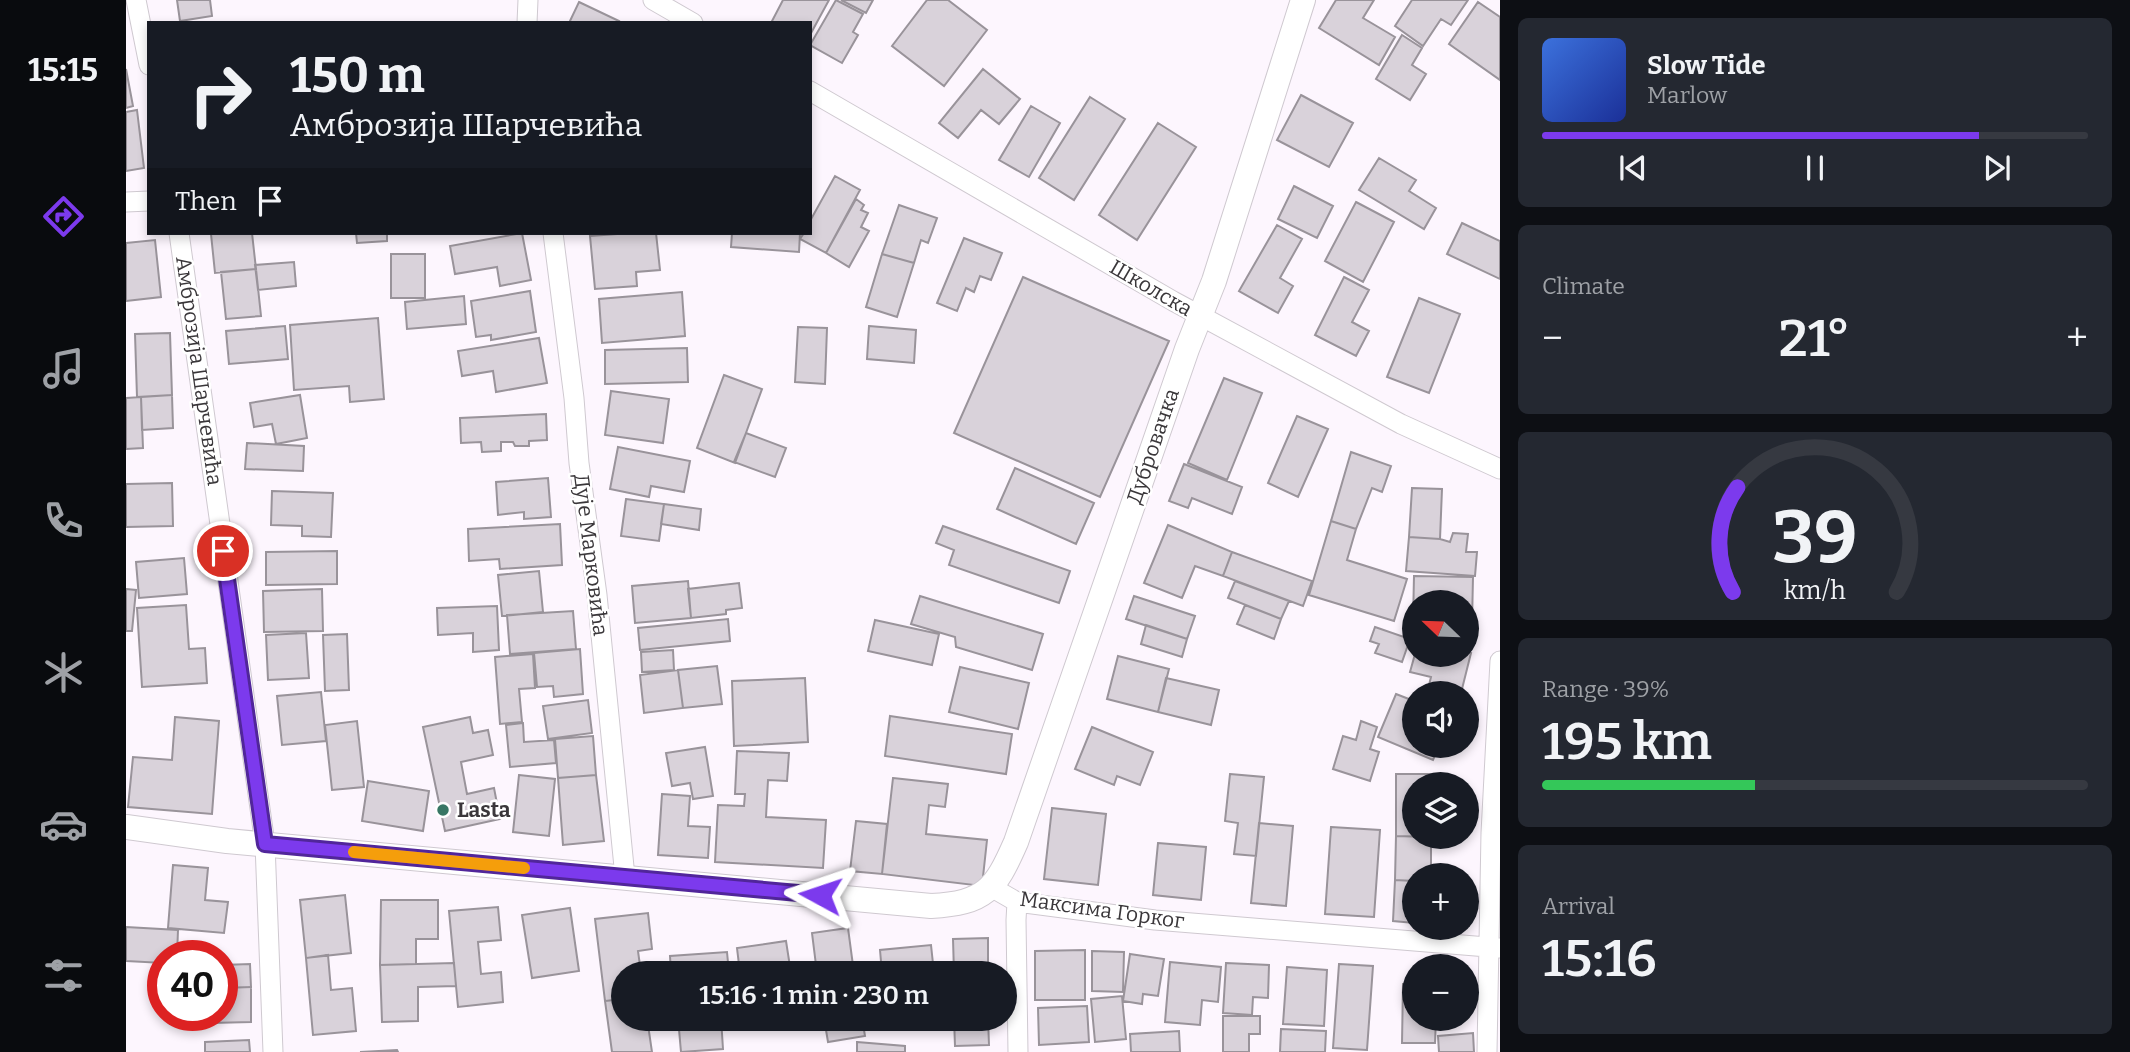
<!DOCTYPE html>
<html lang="en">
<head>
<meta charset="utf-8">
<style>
  body { margin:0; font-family:Bitter,serif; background:#242831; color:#f1f3f6; height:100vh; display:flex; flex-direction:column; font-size:26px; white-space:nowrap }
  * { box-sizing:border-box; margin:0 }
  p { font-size:23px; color:#9ea1a6 }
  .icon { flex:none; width:38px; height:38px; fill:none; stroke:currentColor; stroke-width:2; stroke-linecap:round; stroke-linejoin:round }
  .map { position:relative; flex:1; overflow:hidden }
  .panel { display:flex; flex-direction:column; gap:18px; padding:18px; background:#0d0f14; width:630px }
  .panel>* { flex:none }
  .banner { position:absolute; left:21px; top:21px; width:665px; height:214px; border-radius:0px; box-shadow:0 4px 10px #0003; background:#171b24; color:#f1f3f6; overflow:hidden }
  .needle { width:46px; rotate:293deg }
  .buttons { position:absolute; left:1276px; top:590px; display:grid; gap:14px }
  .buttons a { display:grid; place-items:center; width:77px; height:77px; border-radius:50%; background:#171b24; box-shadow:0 4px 10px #0003; font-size:35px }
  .speed { position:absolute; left:21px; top:940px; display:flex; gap:14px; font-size:35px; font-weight:700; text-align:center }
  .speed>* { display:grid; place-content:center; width:91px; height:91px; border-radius:50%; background:#171b24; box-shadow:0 4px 10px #0003; line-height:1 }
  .speed .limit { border:10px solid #d22; background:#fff; color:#111 }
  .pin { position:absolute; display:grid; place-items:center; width:60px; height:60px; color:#fff; margin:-30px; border:4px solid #fff; border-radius:50%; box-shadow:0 2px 7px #0007 }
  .me { position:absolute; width:77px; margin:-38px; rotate:275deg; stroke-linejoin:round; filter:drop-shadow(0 0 5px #0008) }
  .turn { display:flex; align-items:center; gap:24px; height:147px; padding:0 28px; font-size:32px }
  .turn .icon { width:91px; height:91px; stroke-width:2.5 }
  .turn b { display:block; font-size:49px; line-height:60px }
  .then { display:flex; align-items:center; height:66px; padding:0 28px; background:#0003; gap:14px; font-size:26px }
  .big { font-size:52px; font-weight:600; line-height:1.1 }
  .panel .widget { flex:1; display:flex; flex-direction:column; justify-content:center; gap:10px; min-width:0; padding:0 24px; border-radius:10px; background:#242831 }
  .panel .dial { align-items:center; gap:0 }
  .dial svg { height:182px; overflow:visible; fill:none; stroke:#363941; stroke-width:7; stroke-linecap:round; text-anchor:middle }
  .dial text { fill:#f1f3f6; stroke:none }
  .song { display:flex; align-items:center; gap:21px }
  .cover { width:84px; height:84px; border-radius:10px; background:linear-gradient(135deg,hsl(220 70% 55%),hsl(230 70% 35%)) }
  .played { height:7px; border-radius:4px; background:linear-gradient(90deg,#7c3aed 80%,#363941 80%) }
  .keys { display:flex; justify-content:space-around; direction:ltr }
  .heat { display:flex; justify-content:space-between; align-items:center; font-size:38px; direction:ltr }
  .charge { height:10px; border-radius:5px; background:linear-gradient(90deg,#34c759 39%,#363941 0) }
  .trip { position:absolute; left:485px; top:961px; width:406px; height:70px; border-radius:35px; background:#171b24; box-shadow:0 4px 10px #0003; font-weight:600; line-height:70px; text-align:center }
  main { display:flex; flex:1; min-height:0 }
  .menu { display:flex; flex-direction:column; width:126px; justify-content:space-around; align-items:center; background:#090b0e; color:#9ea1a6 }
  .menu .icon { width:49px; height:49px }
  .menu .active { color:#7c3aed }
  .menu b { font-size:32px; color:#f1f3f6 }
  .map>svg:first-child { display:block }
  .building { fill:#d9d2da; stroke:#99939a; stroke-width:2 }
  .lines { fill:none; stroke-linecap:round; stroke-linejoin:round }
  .minor-casing { stroke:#cfc9d0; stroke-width:21 }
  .tertiary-casing { stroke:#cfc9d0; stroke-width:26 }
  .minor { stroke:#fff; stroke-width:19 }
  .tertiary { stroke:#fff; stroke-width:24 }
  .route-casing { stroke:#51269a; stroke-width:18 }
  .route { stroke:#7c3aed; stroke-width:12 }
  .slow { stroke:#f59e0b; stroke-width:12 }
  .poi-dot { fill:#377664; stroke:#fff; stroke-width:2.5 }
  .labels { text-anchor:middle; stroke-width:5; stroke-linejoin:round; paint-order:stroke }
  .street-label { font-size:21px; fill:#3a373a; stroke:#fff }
  .poi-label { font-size:21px; font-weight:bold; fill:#3a373a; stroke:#fff; text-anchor:start }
</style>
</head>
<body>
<main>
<nav class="menu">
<b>15:15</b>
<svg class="icon active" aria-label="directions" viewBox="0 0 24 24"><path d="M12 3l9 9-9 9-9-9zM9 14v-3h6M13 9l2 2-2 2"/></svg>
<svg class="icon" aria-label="music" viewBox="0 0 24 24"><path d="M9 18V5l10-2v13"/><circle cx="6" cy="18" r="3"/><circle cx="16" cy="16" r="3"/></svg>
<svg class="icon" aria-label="phone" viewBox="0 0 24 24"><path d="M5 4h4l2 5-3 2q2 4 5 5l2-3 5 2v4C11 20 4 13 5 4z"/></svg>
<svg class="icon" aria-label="climate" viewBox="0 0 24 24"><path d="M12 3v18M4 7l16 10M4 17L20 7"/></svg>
<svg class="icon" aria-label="car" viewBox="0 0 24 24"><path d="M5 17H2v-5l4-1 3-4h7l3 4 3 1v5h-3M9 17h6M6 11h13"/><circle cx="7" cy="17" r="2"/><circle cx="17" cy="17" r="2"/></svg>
<svg class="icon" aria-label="filters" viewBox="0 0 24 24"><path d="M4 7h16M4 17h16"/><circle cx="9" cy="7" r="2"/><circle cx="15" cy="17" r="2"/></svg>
</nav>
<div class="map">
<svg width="1374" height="1052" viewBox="0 0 1374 1052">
  <rect width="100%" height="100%" fill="#fdf6fe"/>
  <path class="building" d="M51 0H84L86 16 54 21Z
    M657 0H703L684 35V23H645Z
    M710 0 737 14 727 32 732 35 716 63 684 45Z
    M715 0H747L740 13Z
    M801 0H822L861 30 818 86 766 46Z
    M1210 0H1248L1237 18 1269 37 1253 65 1193 28Z
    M1286 0H1342L1325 25 1315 19 1297 46 1269 26Z
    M453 2 493 21 492 23H443Z
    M1352 2 1374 17V80L1323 44Z
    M1276 35 1296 48 1286 65 1300 74 1284 100 1250 79Z
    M0 69 7 106 0 108Z
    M857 69 894 99 873 124 855 110 832 138 813 123Z
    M1175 95 1227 123 1203 167 1151 140Z
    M964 97 999 119 948 200 913 178Z
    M905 106 934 123 903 177 873 160Z
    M11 110 18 168 0 171V112Z
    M1032 123 1070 147 1011 240 973 215Z
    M1253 158 1290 180 1283 191 1310 208 1298 229 1233 190Z
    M709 176 734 190 700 253 674 239 678 233H684V221Z
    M1168 186 1207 206 1191 238 1152 219Z
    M730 199 738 205 735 210 742 213 735 227 743 231 723 267 700 253Z
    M1230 202 1268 222 1237 282 1199 261Z
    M773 205 811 218 802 243 795 240 788 263 756 254Z
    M1336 223 1374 241V279L1321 254Z
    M1151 225 1176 239 1154 278 1167 286 1152 313 1113 291Z
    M126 233 130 269 89 273 85 234Z
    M230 233H261V241L231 243Z
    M396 233 405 280 374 286 371 267 329 274 324 246Z
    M505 233H530L534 270 510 272 511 286 469 289 464 236Z
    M606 233H674L673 252 605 247Z
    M838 238 876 253 865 280 854 276 848 292 840 288 831 311 811 303Z
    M29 240 35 297 0 301V243Z
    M265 254H299V298H265Z
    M756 254 788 263 771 317 740 307Z
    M168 262 170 286 132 290 129 265Z
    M130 269 135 316 100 319 95 272Z
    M897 277 1043 341 974 497 828 433Z
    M1218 277 1243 290 1226 322 1243 331 1230 356 1189 335Z
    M404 291 410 332 365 340V335L350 337 345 301Z
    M556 292 559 336 476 343 473 299Z
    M338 296 340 324 281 329 279 302Z
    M1293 298 1334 314 1303 393 1261 377Z
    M252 318 258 399 224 402 223 386 168 390 164 325Z
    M159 326 162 359 103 364 100 331Z
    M743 326 790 330 788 363 741 359Z
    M672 327 701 328 699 384 669 382Z
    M44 333 46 395 11 397 9 334Z
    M413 338 421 383 370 392 367 371 336 376 332 351Z
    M561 348 562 382 479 384V350Z
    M598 375 636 389 609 463 571 448Z
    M1098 378 1136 393 1101 480 1062 463Z
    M485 391 543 399 537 443 479 435Z
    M46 395 47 428 16 430 15 397Z
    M174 395 181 438 150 444 146 424 128 427 124 403Z
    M15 397 17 448 0 449V398Z
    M420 414 421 440 403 441V446H389L387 442H375V451L356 452 355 442 335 443 334 418Z
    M1171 416 1202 429 1172 497 1142 483Z
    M620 433 660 448 649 477 608 462Z
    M121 443 178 446 177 471 119 469Z
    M492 447 564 461 558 492 525 486 523 497 484 489Z
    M1225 452 1265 466 1256 492 1246 488 1230 529 1205 521Z
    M1058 464 1116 487 1106 514 1066 498 1062 508 1043 501Z
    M889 468 968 503 950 544 871 509Z
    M422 478 425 517 398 519V512L372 515 370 482Z
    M46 483 47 526 0 527V484Z
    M1286 488 1316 489 1314 539 1283 537Z
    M146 491 207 493 205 537 176 536V526L145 525Z
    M500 499 538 504 533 541 495 536Z
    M538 504 575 509 573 530 535 524Z
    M1205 521 1230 529 1221 560 1281 579 1268 621 1183 595Z
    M434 524 436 565 374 569 373 559 343 561 342 529Z
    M1042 525 1106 552 1097 576 1069 566 1056 598 1018 583Z
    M817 526 944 571 933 603 823 565 828 550 810 543Z
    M1327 533 1342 534 1340 552H1351L1349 576 1280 571 1283 537 1314 539 1324 542Z
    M211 551V584L140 585V552Z
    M1106 552 1186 581 1177 606 1097 576Z
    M58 558 61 594 13 598 10 562Z
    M413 571 417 612 376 616 372 575Z
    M1288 576 1347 577 1346 623H1340V602H1288L1287 622Z
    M562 581 565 618 509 623 506 586Z
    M1109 581 1163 601 1155 619 1102 598Z
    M613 583 616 608 600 610V614L565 618 562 589Z
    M0 589 10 590 6 631H0Z
    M196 589 197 631 138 632 137 591Z
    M794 596 917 634 906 670 830 647 829 637 785 624Z
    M1008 596 1069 616 1061 639 1000 619Z
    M60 605 63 649 79 648 81 683 16 687 11 608Z
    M1119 605 1155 619 1148 639 1111 624Z
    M371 606 373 650 347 652V633L312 635 311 608Z
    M447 611 450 649 384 654 381 615Z
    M602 619 604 641 514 650 512 628Z
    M749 620 813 634 806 665 742 651Z
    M1020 625 1061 639 1056 657 1015 644Z
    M1249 627 1284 639 1276 662 1249 653 1253 644 1244 641Z
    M180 633 183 678 142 680 140 635Z
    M221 634 223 690 199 691 197 635Z
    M454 649 457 694 428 697 427 686 411 687 408 653Z
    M547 650 548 670 516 672 515 652Z
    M1340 652 1345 653 1335 693H1301L1305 677 1284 672 1289 654H1340Z
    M407 654 409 688 393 689 396 722 374 724 369 657Z
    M992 656 1043 669 1032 712 981 699Z
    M591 666 596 704 557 708 552 670Z
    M834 667 903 683 892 729 823 712Z
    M552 670 557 708 518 713 514 675Z
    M679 678 682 742 608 746 606 681Z
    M1040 678 1093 690 1085 725 1032 712Z
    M195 692 200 741 156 745 151 696Z
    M1270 694 1288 701V746H1313L1307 760 1252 737Z
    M462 700 466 733 422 739 417 706Z
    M764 716 886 734 880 774 759 756Z
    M49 717 93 721 86 814 2 807 7 757 46 760Z
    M344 717 347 733 362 730 367 755 335 762 341 794 368 788 374 819 319 831 297 727Z
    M231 721 238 787 206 790 199 725Z
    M1235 721 1251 727 1244 749 1253 752 1244 781 1207 769 1217 736 1230 740Z
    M397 723 398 742 428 740 430 763 384 767 380 725Z
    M966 727 1027 752 1014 785 991 776 988 785 949 769Z
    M467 736 470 775 432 778 429 739Z
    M579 747 587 796 567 799 564 783 546 786 540 753Z
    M611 751 663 753 661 781 642 780 640 817 700 820 697 868 589 862 592 805 618 806 619 794H609Z
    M1104 774 1138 777 1130 856 1108 854 1112 823 1099 821Z
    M1270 774H1307L1306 784H1288V836L1305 837 1270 836Z
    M393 775 429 779 423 836 387 832Z
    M470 775 478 841 437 845 432 778Z
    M767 778 822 784 819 807 803 805 800 834 861 840 856 886 756 874Z
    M242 781 303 791 297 831 236 821Z
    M536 794 564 796 562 826 584 827 582 858 532 855Z
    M926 808 980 814 972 885 918 879Z
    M730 821 761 824 756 874 724 871Z
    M1133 823 1167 826 1160 906 1125 903Z
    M1205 827 1254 830 1248 917 1199 914Z
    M1270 836 1305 837V875H1288V881L1269 880Z
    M1032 843 1080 847 1075 900 1027 895Z
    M47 865 82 868 79 900 102 902 98 933 42 928Z
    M1269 880 1288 881V923L1267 921Z
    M1340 885H1345L1343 926H1340Z
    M219 895 225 953 180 958 174 900Z
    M255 900H312V939H290V964L254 965Z
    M372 907 375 940 352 942 355 974 375 972 377 1002 332 1007 323 911Z
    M444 908 453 971 406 978 396 915Z
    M522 913 526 949 512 951 515 973H497V999L479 1001 469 919Z
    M0 927 52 930 51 956H37V963L0 961Z
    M722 928 728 973H691L686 933Z
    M862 938V973H828L827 939Z
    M660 941 665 973H614L611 948Z
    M805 945 808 973H756L754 950Z
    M959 950V1000H909V951Z
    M966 951 998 952 997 992 966 991Z
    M601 952 603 973H545L544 956Z
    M1004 954 1038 959 1032 996 1017 994 1016 1004 997 1001Z
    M202 955 205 990 226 988 230 1031 187 1035 180 958Z
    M1044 962 1095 967 1092 1002 1076 1000 1074 1025 1039 1022Z
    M328 963 330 986 292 987V1021L256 1022 254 965Z
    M1100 963 1143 965 1142 998 1127 997 1126 1015 1097 1013Z
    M124 964 125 987 96 988V965Z
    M1213 964 1247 966 1241 1050 1207 1048Z
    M1161 967 1201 970 1198 1026 1157 1024Z
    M1277 984H1288V1018H1310L1309 1043H1276Z
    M125 987V1022L44 1024V1015H96V988Z
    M996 996 1000 1039 969 1042 965 999Z
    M497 999V1018H521L526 1052H486L479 1001Z
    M961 1006 963 1042 913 1045 912 1008Z
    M1097 1016H1134V1034H1123V1052H1097Z
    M552 1018H595L597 1049 555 1052Z
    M698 1018H736L739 1036 702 1042Z
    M828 1018H862L863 1045 829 1046Z
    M1155 1029 1200 1031 1199 1052H1154Z
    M1053 1031 1054 1052H1005L1004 1034Z
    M1347 1033 1348 1052H1313L1312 1036Z
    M123 1040 124 1052H79V1042Z
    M731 1042 779 1046V1052H731Z
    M271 1050 272 1052H234Z"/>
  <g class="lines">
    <defs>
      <path id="minor" d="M10 0 23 65
        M527 0 567 23
        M401 23 402 0
        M684 91 1047 301 1275 424 1374 469
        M0 202 23 201
        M53 233 139 844 147 1052
        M427 233 448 398 453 463 471 595 499 877
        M865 887 891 902 1029 920 1374 948
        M891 902 890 920 892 1052
        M1361 1052 1365 833 1374 661"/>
      <path id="tertiary" d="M0 827 101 841 805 906C859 903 869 890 890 842L1061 349 1088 281 1177 0"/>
    </defs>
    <use href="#minor" class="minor-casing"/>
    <use href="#tertiary" class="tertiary-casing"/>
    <use href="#minor" class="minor"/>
    <use href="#tertiary" class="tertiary"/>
  </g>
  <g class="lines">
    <defs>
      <path id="route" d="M97 551 139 844 694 895"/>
    </defs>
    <use href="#route" class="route-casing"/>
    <use href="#route" class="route"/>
    <path class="slow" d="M228 852 398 868"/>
  </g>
  <circle class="poi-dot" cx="317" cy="810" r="7"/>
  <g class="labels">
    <g class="street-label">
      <text transform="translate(1025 288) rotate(30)" y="7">Школска</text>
      <text transform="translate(73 371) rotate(82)" y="7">Амброзија Шарчевића</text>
      <text transform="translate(1027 446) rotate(-71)" y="7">Дубровачка</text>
      <text transform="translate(465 555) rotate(83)" y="7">Дује Марковића</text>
      <text transform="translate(976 910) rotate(8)" y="7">Максима Горког</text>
    </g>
    <g class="poi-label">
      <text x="331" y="817">Lasta</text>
    </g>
  </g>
</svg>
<div class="buttons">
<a><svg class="needle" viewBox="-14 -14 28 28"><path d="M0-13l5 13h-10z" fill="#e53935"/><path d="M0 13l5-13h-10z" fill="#9ea1a6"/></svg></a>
<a><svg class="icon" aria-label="sound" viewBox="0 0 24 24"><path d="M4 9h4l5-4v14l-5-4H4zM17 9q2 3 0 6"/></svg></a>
<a><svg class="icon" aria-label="layers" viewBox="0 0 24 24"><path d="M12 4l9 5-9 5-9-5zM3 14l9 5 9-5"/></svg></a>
<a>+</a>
<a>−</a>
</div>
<div class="speed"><div class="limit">40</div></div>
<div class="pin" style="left:97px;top:551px;background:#d93025"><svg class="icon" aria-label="arrive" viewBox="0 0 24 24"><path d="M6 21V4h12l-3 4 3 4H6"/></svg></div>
<svg class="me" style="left:694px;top:895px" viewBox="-20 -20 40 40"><path d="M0-17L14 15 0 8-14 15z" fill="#7c3aed" stroke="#fff" stroke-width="4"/></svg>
<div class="trip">15:16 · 1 min · 230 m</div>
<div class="banner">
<div class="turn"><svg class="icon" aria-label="right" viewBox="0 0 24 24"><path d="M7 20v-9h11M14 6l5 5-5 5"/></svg><div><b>150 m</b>Амброзија Шарчевића</div></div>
<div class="then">Then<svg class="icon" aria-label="arrive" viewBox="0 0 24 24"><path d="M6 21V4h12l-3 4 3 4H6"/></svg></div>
</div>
</div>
<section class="panel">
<div class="widget">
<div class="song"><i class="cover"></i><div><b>Slow Tide</b><p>Marlow</p></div></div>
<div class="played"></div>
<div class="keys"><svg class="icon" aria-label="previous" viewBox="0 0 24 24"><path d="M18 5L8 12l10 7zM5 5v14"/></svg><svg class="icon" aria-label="pause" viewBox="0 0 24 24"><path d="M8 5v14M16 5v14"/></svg><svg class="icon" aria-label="next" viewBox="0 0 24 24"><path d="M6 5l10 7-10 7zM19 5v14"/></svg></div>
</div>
<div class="widget"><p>Climate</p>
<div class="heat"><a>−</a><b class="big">21°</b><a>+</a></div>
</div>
<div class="widget dial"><svg viewBox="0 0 100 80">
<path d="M14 69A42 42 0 1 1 86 69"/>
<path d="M14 69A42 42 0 0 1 16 23" stroke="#7c3aed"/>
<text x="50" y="56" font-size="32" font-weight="700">39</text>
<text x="50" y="72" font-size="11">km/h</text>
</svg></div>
<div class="widget"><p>Range · 39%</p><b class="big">195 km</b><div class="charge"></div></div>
<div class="widget"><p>Arrival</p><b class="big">15:16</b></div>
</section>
</main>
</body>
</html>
